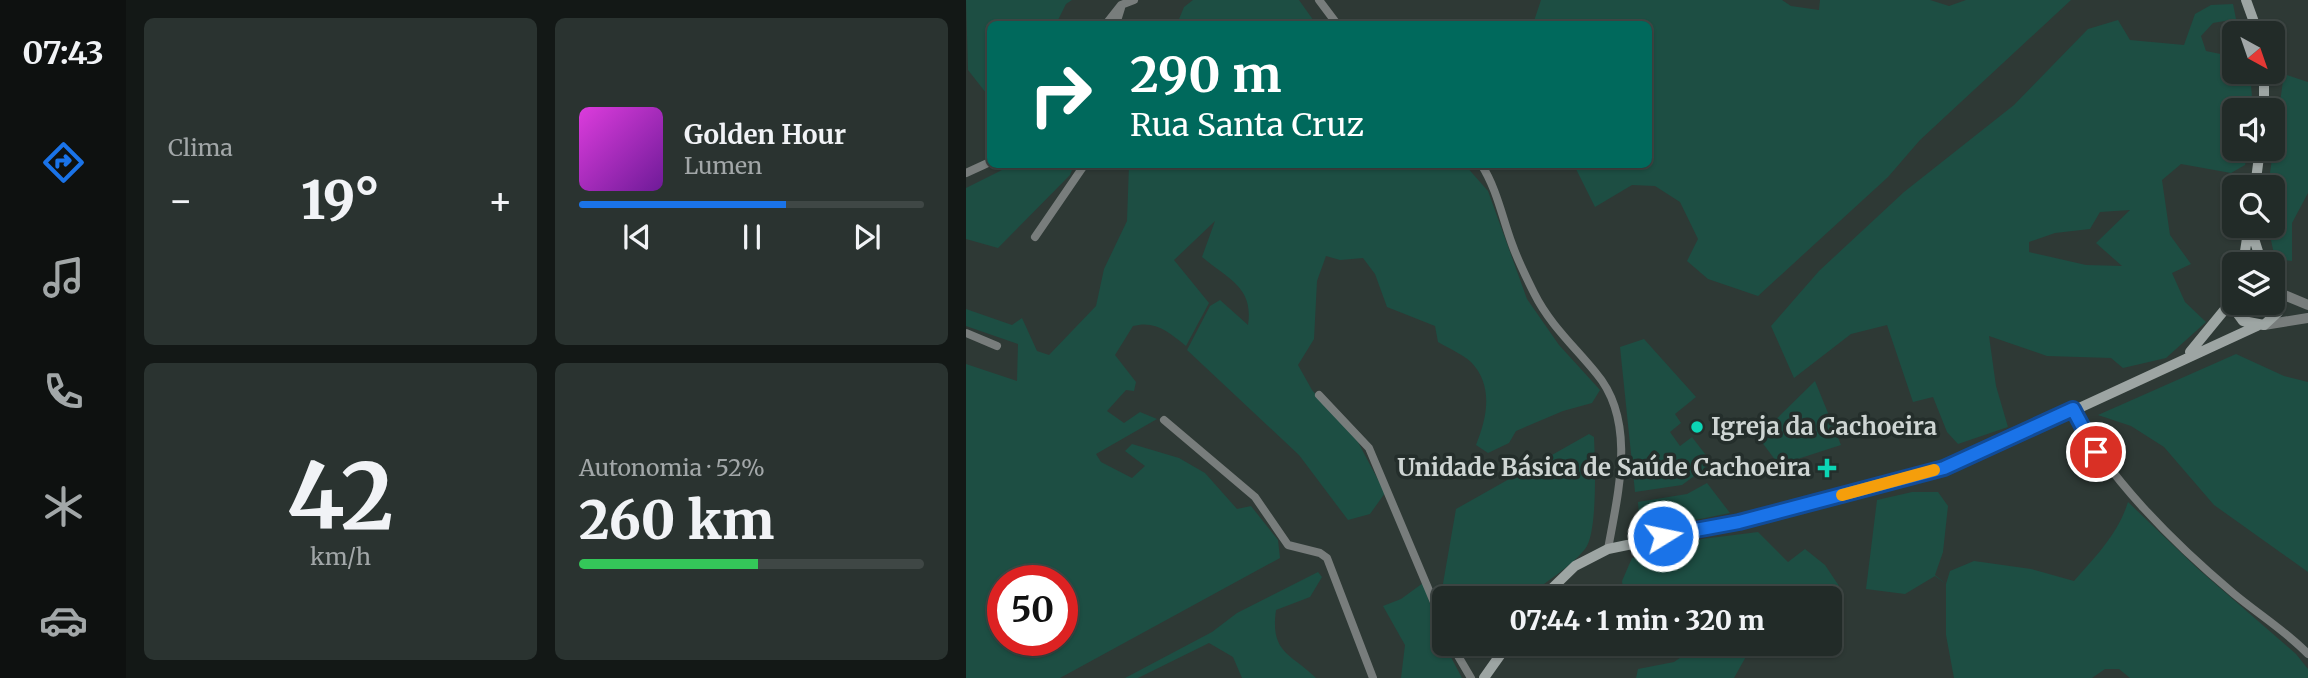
<!DOCTYPE html>
<html lang="pt">
<head>
<meta charset="utf-8">
<style>
  body { margin:0; font-family:Merriweather,serif; background:#2a3330; color:#f1f3f6; height:100vh; display:flex; flex-direction:column; font-size:26px; white-space:nowrap }
  * { box-sizing:border-box; margin:0 }
  p { font-size:23px; color:#a2a7a8 }
  .icon { flex:none; width:38px; height:38px; fill:none; stroke:currentColor; stroke-width:2; stroke-linecap:round; stroke-linejoin:round }
  .map { position:relative; flex:1; overflow:hidden }
  .sheet { display:flex; flex-direction:column; gap:18px; padding:18px; background:#131816; width:840px }
  .sheet>* { flex:none }
  .hud { position:absolute; left:21px; top:21px; width:665px; height:147px; border-radius:10px; box-shadow:0 2px 5px #0004,0 0 0 2px #3f4745; background:#00695c; color:#fff; overflow:hidden }
  .needle { width:46px; rotate:140deg }
  .buttons { position:absolute; left:1256px; top:21px; display:grid; gap:14px }
  .buttons a { display:grid; place-items:center; width:63px; height:63px; border-radius:10px; background:#222b28; box-shadow:0 2px 5px #0004,0 0 0 2px #3f4745; font-size:35px }
  .speed { position:absolute; left:21px; top:565px; display:flex; gap:14px; font-size:35px; font-weight:700; text-align:center }
  .speed>* { display:grid; place-content:center; width:91px; height:91px; border-radius:50%; background:#222b28; box-shadow:0 2px 5px #0004,0 0 0 2px #3f4745; line-height:1 }
  .speed .limit { border:10px solid #d22; background:#fff; color:#111 }
  .pin { position:absolute; display:grid; place-items:center; width:60px; height:60px; color:#fff; margin:-30px; border:4px solid #fff; border-radius:50%; box-shadow:0 2px 7px #0007 }
  .me { position:absolute; width:77px; margin:-38px; rotate:80deg; stroke-linejoin:round; filter:drop-shadow(0 0 5px #0008) }
  .turn { display:flex; align-items:center; gap:24px; height:147px; padding:0 28px; font-size:32px }
  .turn .icon { width:91px; height:91px; stroke-width:2.5 }
  .turn b { display:block; font-size:49px; line-height:60px }
  .big { font-size:52px; font-weight:800; line-height:1.1 }
  .sheet .tile { flex:1; display:flex; flex-direction:column; justify-content:center; gap:10px; min-width:0; padding:0 24px; border-radius:10px; background:#2a3330 }
  .sheet .dial { align-items:center; gap:0 }
  .dial b { font-size:91px; line-height:1 }
  .song { display:flex; align-items:center; gap:21px }
  .cover { width:84px; height:84px; border-radius:10px; background:linear-gradient(135deg,hsl(300 70% 55%),hsl(280 70% 35%)) }
  .played { height:7px; border-radius:4px; background:linear-gradient(90deg,#1a73e8 60%,#3f4745 60%) }
  .keys { display:flex; justify-content:space-around; direction:ltr }
  .heat { display:flex; justify-content:space-between; align-items:center; font-size:38px; direction:ltr }
  .charge { height:10px; border-radius:5px; background:linear-gradient(90deg,#34c759 52%,#3f4745 0) }
  .sheet .tiles { flex:1; display:grid; gap:18px; grid-template-columns:repeat(2,1fr) }
  .trip { position:absolute; left:466px; top:586px; width:410px; height:70px; border-radius:10px; background:#222b28; box-shadow:0 2px 5px #0004,0 0 0 2px #3f4745; font-weight:800; line-height:70px; text-align:center }
  main { display:flex; flex:1; min-height:0 }
  .dock { display:flex; flex-direction:column; width:126px; justify-content:space-around; align-items:center; background:#0e1110; color:#a2a7a8 }
  .dock .icon { width:49px; height:49px }
  .dock .on { color:#1a73e8 }
  .dock b { font-size:32px; color:#f1f3f6 }
  .map>svg:first-child { display:block }
  .green { fill:#1d4e43; fill-rule:evenodd }
  .lines { fill:none; stroke-linecap:round; stroke-linejoin:round }
  .minor { stroke:#787d7c; stroke-width:8 }
  .tertiary { stroke:#787d7c; stroke-width:10 }
  .secondary { stroke:#9da5a3; stroke-width:10 }
  .route-casing { stroke:#114b97; stroke-width:18 }
  .route { stroke:#1a73e8; stroke-width:12 }
  .slow { stroke:#f59e0b; stroke-width:12 }
  .poi-dot { fill:#0cd5b5; stroke:#242e2b; stroke-width:2.5 }
  .labels { text-anchor:middle; stroke-width:7; stroke-linejoin:round; paint-order:stroke }
  .poi-label { font-size:24px; font-weight:bold; fill:#ced5d3; stroke:#242e2b; text-anchor:start }
</style>
</head>
<body>
<main>
<nav class="dock">
<b>07:43</b>
<svg class="icon on" aria-label="directions" viewBox="0 0 24 24"><path d="M12 3l9 9-9 9-9-9zM9 14v-3h6M13 9l2 2-2 2"/></svg>
<svg class="icon" aria-label="music" viewBox="0 0 24 24"><path d="M9 18V5l10-2v13"/><circle cx="6" cy="18" r="3"/><circle cx="16" cy="16" r="3"/></svg>
<svg class="icon" aria-label="phone" viewBox="0 0 24 24"><path d="M5 4h4l2 5-3 2q2 4 5 5l2-3 5 2v4C11 20 4 13 5 4z"/></svg>
<svg class="icon" aria-label="climate" viewBox="0 0 24 24"><path d="M12 3v18M4 7l16 10M4 17L20 7"/></svg>
<svg class="icon" aria-label="car" viewBox="0 0 24 24"><path d="M5 17H2v-5l4-1 3-4h7l3 4 3 1v5h-3M9 17h6M6 11h13"/><circle cx="7" cy="17" r="2"/><circle cx="17" cy="17" r="2"/></svg>
</nav>
<section class="sheet">
<div class="tiles">
<div class="tile"><p>Clima</p>
<div class="heat"><a>−</a><b class="big">19°</b><a>+</a></div>
</div>
<div class="tile">
<div class="song"><i class="cover"></i><div><b>Golden Hour</b><p>Lumen</p></div></div>
<div class="played"></div>
<div class="keys"><svg class="icon" aria-label="previous" viewBox="0 0 24 24"><path d="M18 5L8 12l10 7zM5 5v14"/></svg><svg class="icon" aria-label="pause" viewBox="0 0 24 24"><path d="M8 5v14M16 5v14"/></svg><svg class="icon" aria-label="next" viewBox="0 0 24 24"><path d="M6 5l10 7-10 7zM19 5v14"/></svg></div>
</div>
<div class="tile dial"><b>42</b><p>km/h</p></div>
<div class="tile"><p>Autonomia · 52%</p><b class="big">260 km</b><div class="charge"></div></div>
</div>
</section>
<div class="map">
<svg width="1342" height="678" viewBox="0 0 1342 678">
  <rect width="100%" height="100%" fill="#2e3935"/>
  <path class="green" d="M0 0H106L100 4 90 24H24V98L2 70Z
    M227 0H333L350 24H211L218 7Z
    M575 0H816L825 6 853 10 854 0H964L983 6 1000 0H1105L954 140 922 177 792 296 742 279 721 261 732 239 714 202 689 186 666 185 629 207 608 165 682 164V24H567Z
    M1267 4 1270 19 1247 23 1235 36 1240 51 1269 57V72H1284L1287 110H1269V149H1283L1279 165 1265 173 1215 164 1196 180 1204 235 1225 264 1206 273 1219 302 1240 322 1200 358 1157 368 1145 358 1081 356 1023 336 1030 386 1042 427 992 444 981 432 967 397 947 402 921 325 885 334 828 378 805 326 853 271 938 192 1048 105 1122 29 1152 20 1164 40 1218 45 1229 14 1245 5ZM1164 210 1130 243 1156 266 1120 265 1063 252V242L1089 233 1124 229 1134 212Z
    M1318 74 1342 82V193L1326 223V261L1309 259 1302 226H1307V187H1302Z
    M46 165H108L104 175 32 248 0 239V188Z
    M163 165H499L522 191 561 299 593 345 634 390 626 403 597 411 550 431 543 443 522 453 510 445C521 418 528 386 505 362 496 354 482 348 472 342L469 326 421 307 409 274 397 258 374 260 360 256 351 281 348 339 332 365 346 390 392 442 419 493 404 514 382 520 333 455 221 350 244 306 254 300 282 325C288 287 262 279 236 257L249 221 208 260 243 303 220 346C203 332 189 320 167 326L149 355 170 382 168 391 160 390 141 411 158 423 174 412 191 419 130 454 135 462 166 478 179 466 159 451 166 444 213 458 239 473 271 509 285 506 312 540 314 558 94 678H0V364L51 381 52 344 0 326V309L46 325 56 318 71 351 83 355 130 306 138 269 161 221ZM37 581H96V640H37Z
    M1276 303H1305L1299 314 1291 317 1279 311Z
    M678 339 730 397 709 414 715 423 704 432 714 446 726 437 746 463 716 485 669 492 654 347Z
    M1270 354 1318 376 1342 382V572L1248 505 1198 447 1165 426 1132 415Z
    M849 381 875 445 813 465 792 437Z
    M623 434 628 437C629 459 632 534 619 549 603 569 579 581 561 598H478V606L475 595 490 509Z
    M741 483 764 513 674 531 672 502 721 494Z
    M946 492H972L982 506 977 552 969 575 980 584 984 571 1008 561 1065 569 1108 581C1130 556 1152 534 1162 502L1231 568 1330 654 1342 669V678H1164L1153 669H1139L1126 678H988L980 635V584L969 576 939 594 900 589 911 500Z
    M792 532 822 562 839 549 859 565 873 586 866 608 863 610V598H846L845 585 820 587V598H658L656 581 666 558 736 539Z
    M352 572 356 577 344 597 310 610C304 653 324 653 350 678H276L267 657 243 643 172 678H159L246 632 271 613Z
    M457 583 478 644 496 678H435L439 645 417 606 435 599Z
    M725 644H787L768 678H670L672 669 708 662 724 651Z"/>
  <g class="lines">
    <path class="minor" d="M353 0 371 24
      M140 24 155 5 168 0
      M150 24 155 8
      M515 164C531 189 536 217 546 244 552 261 560 277 568 293 584 325 608 346 630 373 671 421 652 493 642 549
      M0 173 24 162
      M69 237 119 164
      M0 333 31 346
      M353 395 403 448 478 626
      M1107 409C1138 475 1211 546 1267 593 1292 614 1320 631 1342 654
      M198 420 289 497 322 545 354 553 361 558 407 678
      M485 644 505 678"/>
    <path class="tertiary" d="M1311 292 1342 305
      M1298 325 1342 318"/>
    <path class="secondary" d="M1280 0 1292 33
      M1298 110V72
      M1289 187 1294 149
      M1284 226 1296 264
      M1277 264 1282 232
      M1269 301V310L1277 321 1298 325 1312 312 1314 298 1307 287
      M1224 352 1269 297
      M576 598 609 566 642 549 773 522 996 462 1291 326
      M518 678 542 644"/>
  </g>
  <g class="lines">
    <defs>
      <path id="route" d="M697 536 773 522 978 468 1107 409 1130 452"/>
    </defs>
    <use href="#route" class="route-casing"/>
    <use href="#route" class="route"/>
    <path class="slow" d="M876 495 968 470"/>
  </g>
  <g class="poi-dot">
    <circle cx="731" cy="427" r="7"/>
    <path d="M857.5 457.5h7v7h7v7h-7v7h-7v-7h-7v-7h7z"/>
  </g>
  <g class="labels">
    <g class="poi-label">
      <text x="745" y="435">Igreja da Cachoeira</text>
      <text x="845" y="476" text-anchor="end">Unidade Básica de Saúde Cachoeira</text>
    </g>
  </g>
</svg>
<div class="buttons">
<a><svg class="needle" viewBox="-14 -14 28 28"><path d="M0-13l5 13h-10z" fill="#e53935"/><path d="M0 13l5-13h-10z" fill="#a2a7a8"/></svg></a>
<a><svg class="icon" aria-label="sound" viewBox="0 0 24 24"><path d="M4 9h4l5-4v14l-5-4H4zM17 9q2 3 0 6"/></svg></a>
<a><svg class="icon" aria-label="search" viewBox="0 0 24 24"><circle cx="10" cy="10" r="6"/><path d="M15 15l6 6"/></svg></a>
<a><svg class="icon" aria-label="layers" viewBox="0 0 24 24"><path d="M12 4l9 5-9 5-9-5zM3 14l9 5 9-5"/></svg></a>
</div>
<div class="speed"><div class="limit">50</div></div>
<div class="pin" style="left:1130px;top:452px;background:#d93025"><svg class="icon" aria-label="arrive" viewBox="0 0 24 24"><path d="M6 21V4h12l-3 4 3 4H6"/></svg></div>
<svg class="me" style="left:697px;top:536px" viewBox="-20 -20 40 40"><circle r="17" fill="#1a73e8" stroke="#fff" stroke-width="3"/><path d="M0-11L8 9 0 5-8 9z" fill="#fff"/></svg>
<div class="trip">07:44 · 1 min · 320 m</div>
<div class="hud">
<div class="turn"><svg class="icon" aria-label="right" viewBox="0 0 24 24"><path d="M7 20v-9h11M14 6l5 5-5 5"/></svg><div><b>290 m</b>Rua Santa Cruz</div></div>
</div>
</div>
</main>
</body>
</html>
